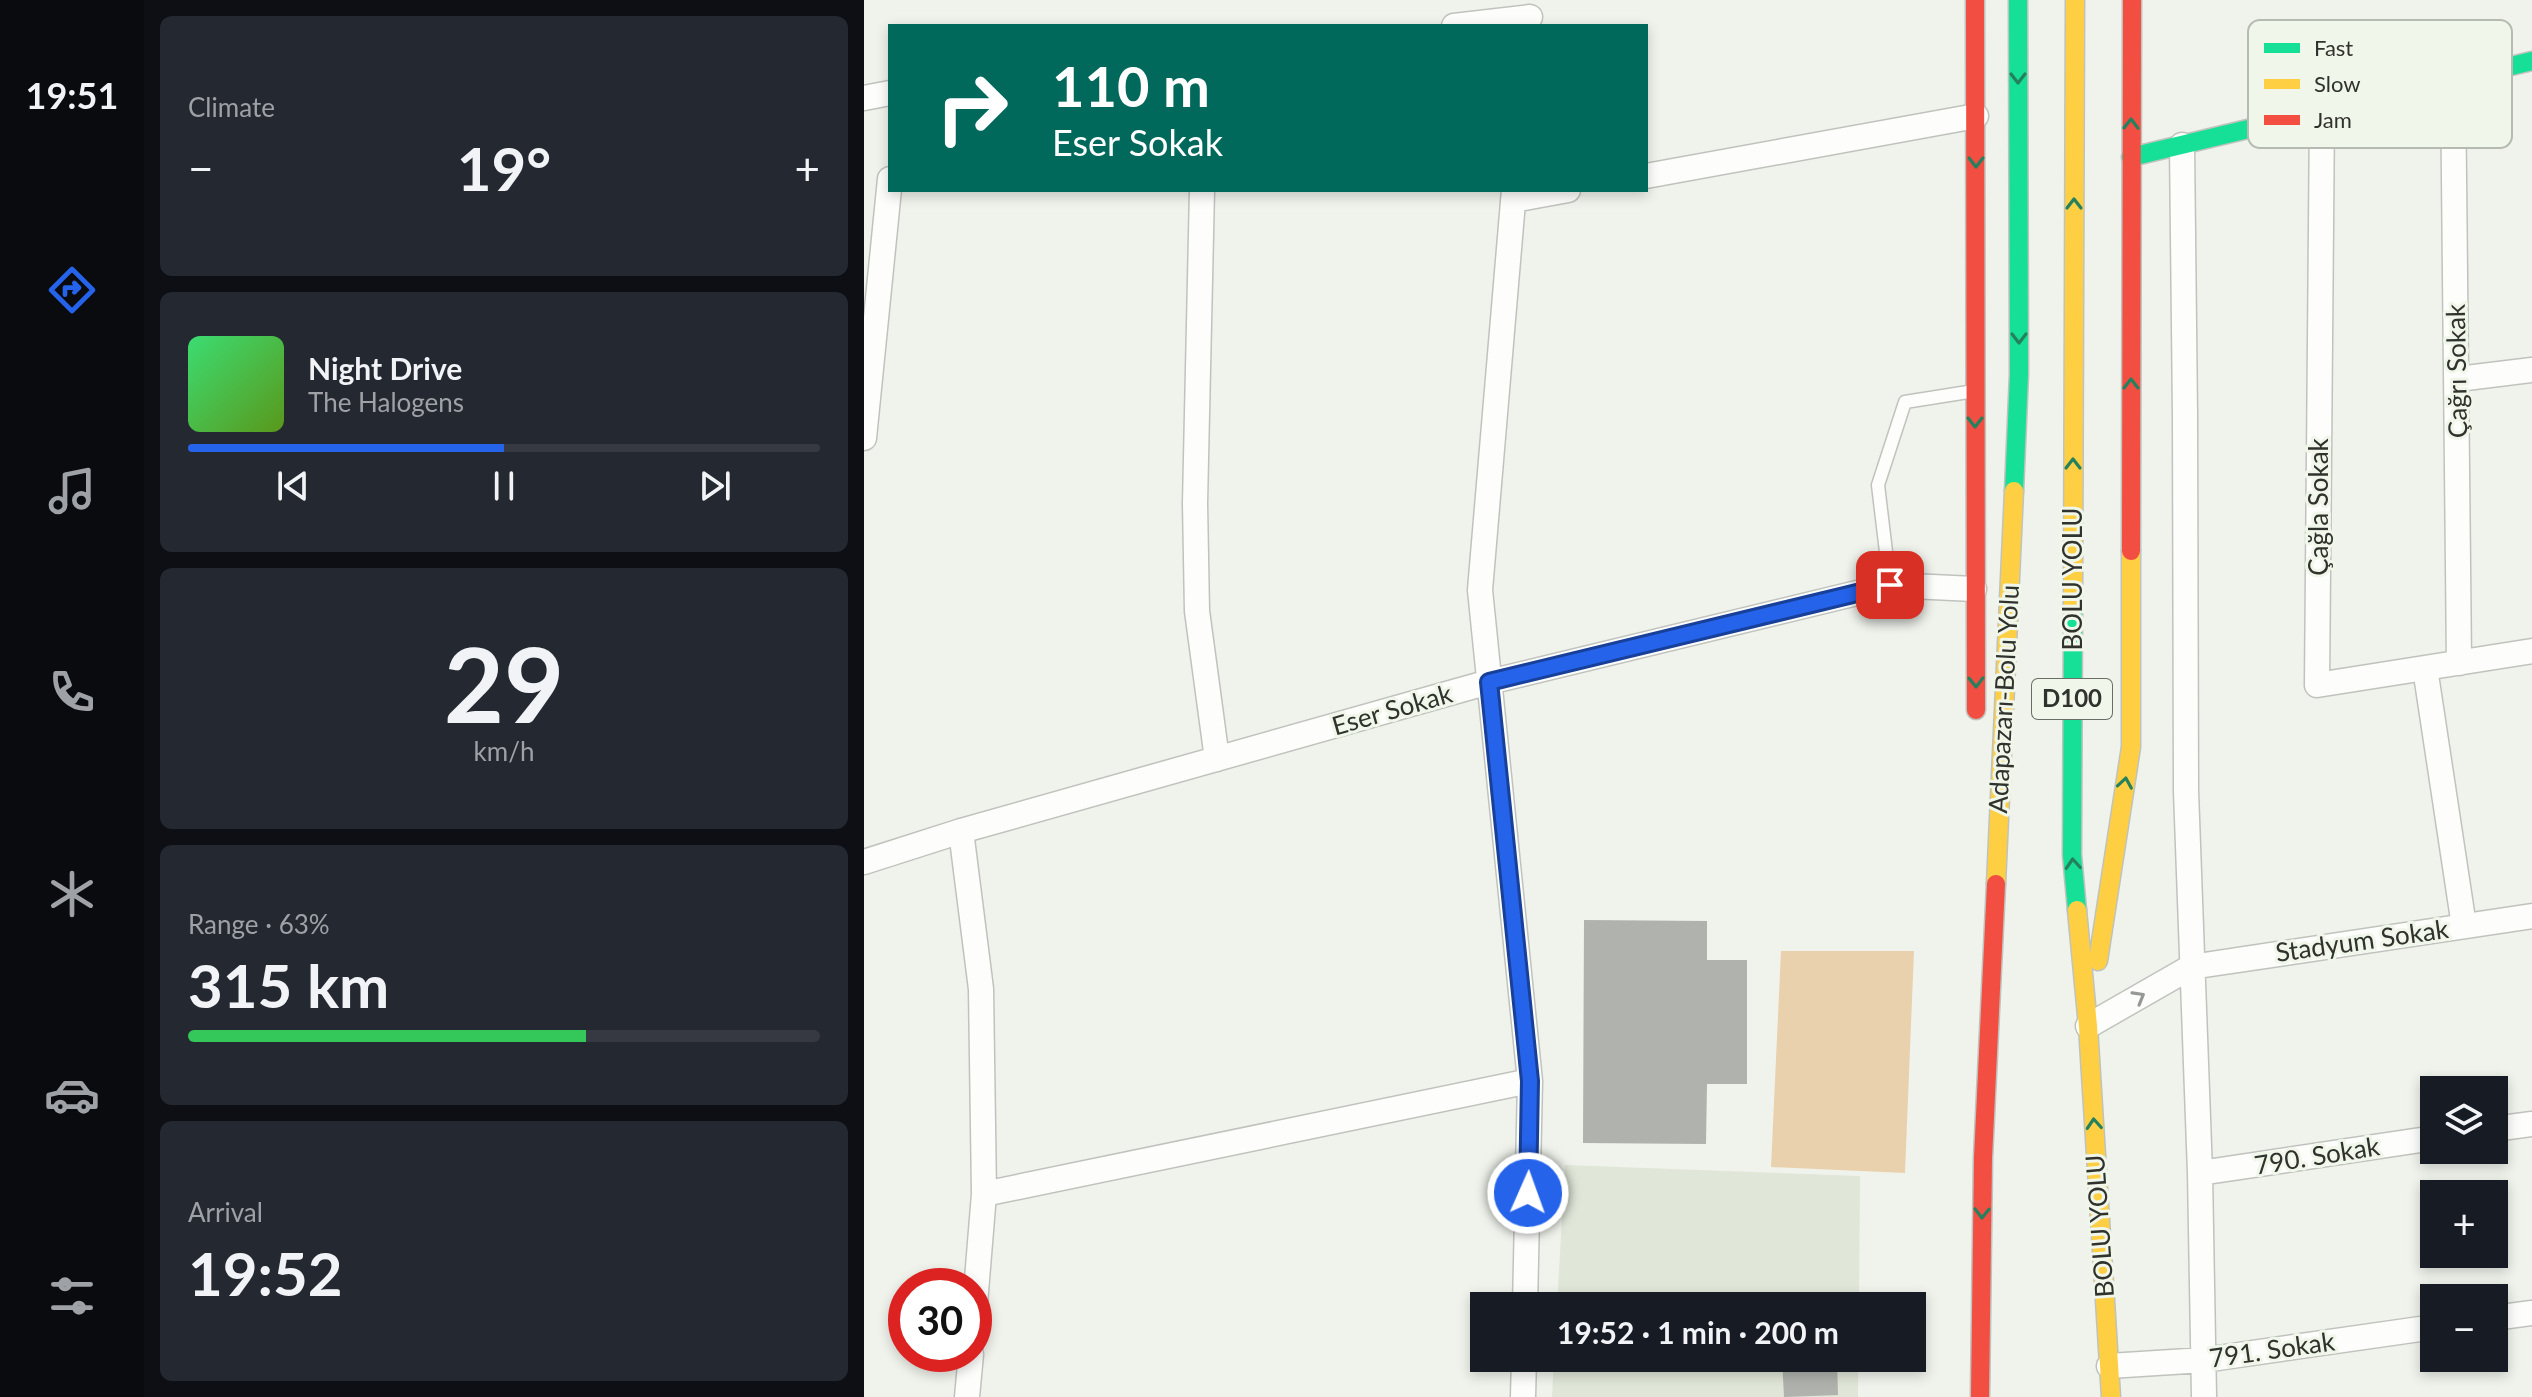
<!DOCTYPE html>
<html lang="en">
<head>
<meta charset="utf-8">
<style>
  body { margin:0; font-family:Lato,sans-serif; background:#242831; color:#f1f3f6; height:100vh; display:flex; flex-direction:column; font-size:30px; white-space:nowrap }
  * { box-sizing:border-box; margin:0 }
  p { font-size:26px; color:#9ea1a6 }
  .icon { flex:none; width:44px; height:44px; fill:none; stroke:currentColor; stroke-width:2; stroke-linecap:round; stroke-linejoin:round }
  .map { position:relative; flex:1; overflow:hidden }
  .panel { display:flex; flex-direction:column; gap:16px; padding:16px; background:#0d0f14; width:720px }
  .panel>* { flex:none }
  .guide { position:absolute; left:24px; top:24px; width:760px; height:168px; border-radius:0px; box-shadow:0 4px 12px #0003; background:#00695c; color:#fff; overflow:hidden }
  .fabs { position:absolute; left:1556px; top:1076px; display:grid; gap:16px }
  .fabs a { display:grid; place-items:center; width:88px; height:88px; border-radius:0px; background:#171b24; box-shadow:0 4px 12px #0003; font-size:40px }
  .speed { position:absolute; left:24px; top:1268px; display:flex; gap:16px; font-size:40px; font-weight:700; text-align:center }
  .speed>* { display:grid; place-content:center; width:104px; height:104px; border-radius:50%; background:#171b24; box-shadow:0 4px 12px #0003; line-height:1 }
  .speed .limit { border:12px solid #d22; background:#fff; color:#111 }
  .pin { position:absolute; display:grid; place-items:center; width:68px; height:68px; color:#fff; margin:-34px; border-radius:16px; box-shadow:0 4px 12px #0006 }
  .me { position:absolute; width:88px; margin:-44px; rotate:2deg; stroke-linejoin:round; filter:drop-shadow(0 0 6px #0008) }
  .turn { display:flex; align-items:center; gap:28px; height:168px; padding:0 32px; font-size:36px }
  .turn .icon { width:104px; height:104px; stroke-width:2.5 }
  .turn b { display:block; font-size:56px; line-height:68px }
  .big { font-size:60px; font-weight:700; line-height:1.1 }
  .panel .tile { flex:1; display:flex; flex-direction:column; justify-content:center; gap:12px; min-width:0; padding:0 28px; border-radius:12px; background:#242831 }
  .panel .dial { align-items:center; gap:0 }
  .dial b { font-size:104px; line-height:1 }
  .song { display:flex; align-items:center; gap:24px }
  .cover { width:96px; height:96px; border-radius:12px; background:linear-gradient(135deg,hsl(140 70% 55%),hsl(90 70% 35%)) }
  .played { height:8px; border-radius:4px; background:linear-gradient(90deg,#2563eb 50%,#363941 50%) }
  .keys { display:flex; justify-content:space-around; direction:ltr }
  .heat { display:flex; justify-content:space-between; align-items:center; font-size:44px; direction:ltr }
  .charge { height:12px; border-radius:6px; background:linear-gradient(90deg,#34c759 63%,#363941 0) }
  .trip { position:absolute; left:606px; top:1292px; width:456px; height:80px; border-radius:0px; background:#171b24; box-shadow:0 4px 12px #0003; font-weight:700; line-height:80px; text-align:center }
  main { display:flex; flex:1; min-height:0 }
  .tabs { display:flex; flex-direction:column; width:144px; justify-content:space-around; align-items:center; background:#090b0e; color:#9ea1a6 }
  .tabs .icon { width:56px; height:56px }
  .tabs .on { color:#2563eb }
  .tabs b { font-size:36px; color:#f1f3f6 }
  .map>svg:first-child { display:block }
  .built { fill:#e0e6d8 }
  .green { fill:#ead1ad }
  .building { fill:#afb2ad }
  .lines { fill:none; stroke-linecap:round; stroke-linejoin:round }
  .lane-casing { stroke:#c0c3bd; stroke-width:15 }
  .street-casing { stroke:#c0c3bd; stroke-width:27 }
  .fast-casing { stroke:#c0c3bd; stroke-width:21 }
  .slow-casing { stroke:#c0c3bd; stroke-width:21 }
  .jam-casing { stroke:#c0c3bd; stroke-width:21 }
  .lane { stroke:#fdfdfc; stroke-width:12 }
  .street { stroke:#fdfdfc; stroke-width:24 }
  .fast { stroke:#16e098; stroke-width:18 }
  .slow { stroke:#ffcf43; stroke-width:18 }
  .jam { stroke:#f24e42; stroke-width:18 }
  .oneway { stroke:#24805d }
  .oneway2 { stroke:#969894 }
  .route-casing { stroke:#184099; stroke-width:20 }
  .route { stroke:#2563eb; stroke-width:14 }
  .labels { text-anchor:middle; stroke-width:6; stroke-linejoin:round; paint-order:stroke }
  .shield { fill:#f0f6e9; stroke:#6a6d65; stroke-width:2 }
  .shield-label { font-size:24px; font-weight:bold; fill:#30322d }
  .street-label { font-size:26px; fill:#30322d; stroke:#f0f6e9 }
  .key { fill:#f0f6e9; stroke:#b6bbb1; stroke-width:2 }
  .key-label { font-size:22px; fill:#30322d }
</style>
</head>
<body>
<main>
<nav class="tabs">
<b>19:51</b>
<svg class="icon on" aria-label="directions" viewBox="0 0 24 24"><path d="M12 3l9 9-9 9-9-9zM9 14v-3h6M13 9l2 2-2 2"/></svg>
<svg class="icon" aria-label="music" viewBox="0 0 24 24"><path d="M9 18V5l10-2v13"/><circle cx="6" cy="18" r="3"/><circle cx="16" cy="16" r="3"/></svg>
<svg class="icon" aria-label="phone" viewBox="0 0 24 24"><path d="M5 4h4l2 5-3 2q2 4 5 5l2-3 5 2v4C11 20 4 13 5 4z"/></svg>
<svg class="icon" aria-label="climate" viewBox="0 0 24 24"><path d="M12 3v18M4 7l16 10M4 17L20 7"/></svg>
<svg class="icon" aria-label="car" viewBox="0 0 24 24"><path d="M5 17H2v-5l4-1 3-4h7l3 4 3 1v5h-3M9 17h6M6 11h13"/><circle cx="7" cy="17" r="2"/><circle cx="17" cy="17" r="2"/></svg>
<svg class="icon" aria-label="filters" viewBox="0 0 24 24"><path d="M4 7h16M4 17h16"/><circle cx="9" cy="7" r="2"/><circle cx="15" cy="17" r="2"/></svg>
</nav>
<section class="panel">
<div class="tile"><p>Climate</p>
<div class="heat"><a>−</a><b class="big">19°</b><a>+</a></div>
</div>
<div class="tile">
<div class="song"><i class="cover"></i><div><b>Night Drive</b><p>The Halogens</p></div></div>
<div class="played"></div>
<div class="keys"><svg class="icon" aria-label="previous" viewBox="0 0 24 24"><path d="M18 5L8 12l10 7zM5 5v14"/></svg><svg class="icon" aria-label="pause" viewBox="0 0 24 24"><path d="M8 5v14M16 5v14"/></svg><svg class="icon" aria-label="next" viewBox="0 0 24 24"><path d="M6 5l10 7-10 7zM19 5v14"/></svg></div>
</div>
<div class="tile dial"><b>29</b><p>km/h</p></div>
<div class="tile"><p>Range · 63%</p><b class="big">315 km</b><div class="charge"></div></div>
<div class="tile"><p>Arrival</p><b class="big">19:52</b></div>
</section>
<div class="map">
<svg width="1668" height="1397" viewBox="0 0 1668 1397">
  <rect width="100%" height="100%" fill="#f0f3ec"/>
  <path class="built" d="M701 1165 996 1176 995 1306H693Z
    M690 1358H994V1397H688Z"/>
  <path class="green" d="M917 951H1050L1041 1173 907 1167Z"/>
  <path class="building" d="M720 920 843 921V960H883V1084H843L842 1144 719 1143Z
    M918 1358H973L974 1395 920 1397Z"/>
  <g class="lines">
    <defs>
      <path id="lane" d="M1026 585 1014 485 1041 402 1104 392"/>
      <path id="street" d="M590 26 666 17
        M1589 80 1595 663
        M0 98 26 93
        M1458 111 1453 685 1668 651
        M1318 145 1321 415 1322 791 1336 1173 1340 1397
        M782 176 1112 116
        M338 190 331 503 333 611 353 759
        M650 190 616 590 666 1081 661 1306
        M649 200 704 190
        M1594 379 1668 370
        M0 438 26 179
        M1561 668 1600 926
        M97 831 117 989 120 1194 110 1316
        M0 862 97 831 625 682 1026 585 1110 589
        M1224 1026 1327 967 1668 916
        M1630 1129 1668 1124
        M1336 1173 1570 1138
        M120 1194 666 1081
        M1630 1318 1668 1313
        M1245 1366 1340 1360 1570 1327
        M103 1397 107 1354
        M659 1397 660 1358"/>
      <path id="fast" d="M1267 157 1668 61
        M1150 491 1155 374 1154 0
        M1209 604 1208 855 1213 910"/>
      <path id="slow" d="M1209 604 1211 0
        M1132 884 1150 491
        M1213 910 1224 1026 1247 1397
        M1234 961 1267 747V551"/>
      <path id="jam" d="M1111 0 1112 710
        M1267 551 1268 0
        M1116 1397 1119 1158 1132 884"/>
    </defs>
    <use href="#lane" class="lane-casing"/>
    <use href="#street" class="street-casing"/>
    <use href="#fast" class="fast-casing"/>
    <use href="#slow" class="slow-casing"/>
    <use href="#jam" class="jam-casing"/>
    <use href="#lane" class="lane"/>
    <use href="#street" class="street"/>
    <use href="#fast" class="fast"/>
    <use href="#slow" class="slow"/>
    <use href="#jam" class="jam"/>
  </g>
  <defs><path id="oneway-chevron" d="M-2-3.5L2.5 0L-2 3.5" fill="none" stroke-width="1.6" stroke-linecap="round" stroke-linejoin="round" transform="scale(2)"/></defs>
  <g class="oneway">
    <use href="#oneway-chevron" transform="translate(1154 78) rotate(90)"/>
    <use href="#oneway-chevron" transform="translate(1267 124) rotate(-89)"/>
    <use href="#oneway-chevron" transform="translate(1112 162) rotate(90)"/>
    <use href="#oneway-chevron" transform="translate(1210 204) rotate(-90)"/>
    <use href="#oneway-chevron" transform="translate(1155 338) rotate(90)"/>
    <use href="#oneway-chevron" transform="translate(1267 384) rotate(-90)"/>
    <use href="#oneway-chevron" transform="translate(1111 422) rotate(90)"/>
    <use href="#oneway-chevron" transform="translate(1209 464) rotate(-90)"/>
    <use href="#oneway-chevron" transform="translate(1112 682) rotate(89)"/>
    <use href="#oneway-chevron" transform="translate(1261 783) rotate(-81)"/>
    <use href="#oneway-chevron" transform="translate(1209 864) rotate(-94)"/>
    <use href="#oneway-chevron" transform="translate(1230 1124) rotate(-94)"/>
    <use href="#oneway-chevron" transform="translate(1118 1213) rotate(91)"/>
  </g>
  <use class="oneway2" href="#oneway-chevron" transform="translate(1275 997) rotate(-30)"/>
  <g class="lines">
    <defs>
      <path id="route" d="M664 1193 666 1081 625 682 1026 585"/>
    </defs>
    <use href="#route" class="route-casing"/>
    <use href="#route" class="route"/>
  </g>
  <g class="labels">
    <rect class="shield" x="1168" y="679" width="80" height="40" rx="6"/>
    <g class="shield-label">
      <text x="1208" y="707">D100</text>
    </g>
    <g class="street-label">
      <text transform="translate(1593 371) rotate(-91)" y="9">Çağrı Sokak</text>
      <text transform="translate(1455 507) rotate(-90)" y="9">Çağla Sokak</text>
      <text transform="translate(1209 579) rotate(-90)" y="9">BOLU YOLU</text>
      <text transform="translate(1140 699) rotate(-87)" y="9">Adapazarı-Bolu Yolu</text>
      <text transform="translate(528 710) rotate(-16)" y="9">Eser Sokak</text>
      <text transform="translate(1498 941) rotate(-8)" y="9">Stadyum Sokak</text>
      <text transform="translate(1453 1156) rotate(-9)" y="9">790. Sokak</text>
      <text transform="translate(1236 1226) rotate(-94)" y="9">BOLU YOLU</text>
      <text transform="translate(1408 1350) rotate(-8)" y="9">791. Sokak</text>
    </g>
  </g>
  <rect x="1384" y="20" width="264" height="128" rx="12" class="key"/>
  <rect x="1400" y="43" width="36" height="10" fill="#16e098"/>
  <rect x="1400" y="79" width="36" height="10" fill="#ffcf43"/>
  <rect x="1400" y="115" width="36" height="10" fill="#f24e42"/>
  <g class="key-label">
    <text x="1450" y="56">Fast</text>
    <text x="1450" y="92">Slow</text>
    <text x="1450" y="128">Jam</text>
  </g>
</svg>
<div class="fabs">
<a><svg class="icon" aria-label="layers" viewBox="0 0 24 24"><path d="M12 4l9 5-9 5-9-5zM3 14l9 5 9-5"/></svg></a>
<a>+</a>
<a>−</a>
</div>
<div class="speed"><div class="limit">30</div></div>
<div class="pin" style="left:1026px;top:585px;background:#d93025"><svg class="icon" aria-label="arrive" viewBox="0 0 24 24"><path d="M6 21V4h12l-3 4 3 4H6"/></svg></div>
<svg class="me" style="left:664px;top:1193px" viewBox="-20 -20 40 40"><circle r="17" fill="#2563eb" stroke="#fff" stroke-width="3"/><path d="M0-11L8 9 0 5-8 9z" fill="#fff"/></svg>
<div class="trip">19:52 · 1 min · 200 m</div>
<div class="guide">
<div class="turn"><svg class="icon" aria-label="right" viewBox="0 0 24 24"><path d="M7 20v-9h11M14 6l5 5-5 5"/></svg><div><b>110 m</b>Eser Sokak</div></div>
</div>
</div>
</main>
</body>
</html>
